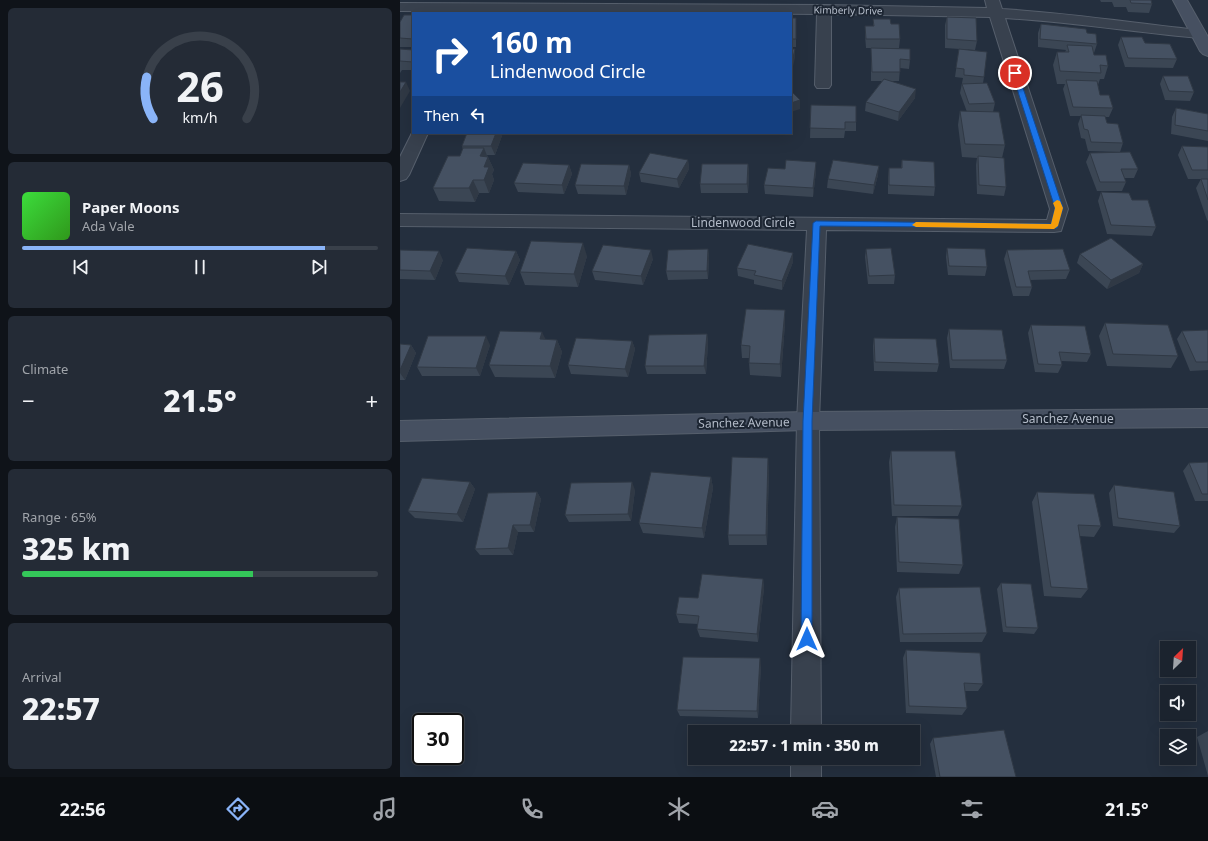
<!DOCTYPE html>
<html lang="en">
<head>
<meta charset="utf-8">
<style>
  body { margin:0; font-family:"Noto Sans",sans-serif; background:#242b36; color:#f1f3f6; height:100vh; display:flex; flex-direction:column; font-size:15px; white-space:nowrap }
  * { box-sizing:border-box; margin:0 }
  p { font-size:13px; color:#a0a4aa }
  .icon { flex:none; width:22px; height:22px; fill:none; stroke:currentColor; stroke-width:2; stroke-linecap:round; stroke-linejoin:round }
  .map { position:relative; flex:1; overflow:hidden }
  .drawer { display:flex; flex-direction:column; gap:8px; padding:8px; background:#0f1319; width:400px }
  .drawer>* { flex:none }
  .hud { position:absolute; left:12px; top:12px; width:380px; height:122px; border-radius:0px; box-shadow:0 4px 16px #0002,0 0 0 1px #39404a; background:#1a4fa0; color:#fff; overflow:hidden }
  .needle { width:26px; rotate:25deg }
  .tools { position:absolute; left:760px; top:641px; display:grid; gap:8px }
  .tools a { display:grid; place-items:center; width:36px; height:36px; border-radius:0px; background:#1b232e; box-shadow:0 4px 16px #0002,0 0 0 1px #39404a; font-size:20px }
  .speed { position:absolute; left:12px; top:713px; display:flex; gap:8px; font-size:20px; font-weight:700; text-align:center }
  .speed>* { display:grid; place-content:center; width:52px; height:52px; border-radius:50%; background:#1b232e; box-shadow:0 4px 16px #0002,0 0 0 1px #39404a; line-height:1 }
  .speed .limit { border:2px solid #111; border-radius:6px; background:#fff; color:#111 }
  .pin { position:absolute; display:grid; place-items:center; width:34px; height:34px; color:#fff; margin:-17px; border:2px solid #fff; border-radius:50%; box-shadow:0 1px 4px #0007 }
  .me { position:absolute; width:44px; margin:-22px; rotate:0deg; stroke-linejoin:round; filter:drop-shadow(0 0 3px #0008) }
  .turn { display:flex; align-items:center; gap:14px; height:84px; padding:0 12px; font-size:18px }
  .turn .icon { width:52px; height:52px; stroke-width:2.5 }
  .turn b { display:block; font-size:28px; line-height:34px }
  .then { display:flex; align-items:center; height:38px; padding:0 12px; background:#0003; gap:8px; font-size:15px }
  .big { font-size:30px; font-weight:800; line-height:1.1 }
  .drawer .widget { flex:1; display:flex; flex-direction:column; justify-content:center; gap:6px; min-width:0; padding:0 14px; border-radius:6px; background:#242b36 }
  .drawer .dial { align-items:center; gap:0 }
  .dial svg { height:104px; overflow:visible; fill:none; stroke:#39404a; stroke-width:7; stroke-linecap:round; text-anchor:middle }
  .dial text { fill:#f1f3f6; stroke:none }
  .song { display:flex; align-items:center; gap:12px }
  .cover { width:48px; height:48px; border-radius:6px; background:linear-gradient(135deg,hsl(120 70% 55%),hsl(110 70% 35%)) }
  .played { height:4px; border-radius:2px; background:linear-gradient(90deg,#8ab4f8 85%,#39404a 85%) }
  .keys { display:flex; justify-content:space-around; direction:ltr }
  .heat { display:flex; justify-content:space-between; align-items:center; font-size:22px; direction:ltr }
  .charge { height:6px; border-radius:3px; background:linear-gradient(90deg,#34c759 65%,#39404a 0) }
  .trip { position:absolute; left:288px; top:725px; width:232px; height:40px; border-radius:0px; background:#1b232e; box-shadow:0 4px 16px #0002,0 0 0 1px #39404a; font-weight:800; line-height:40px; text-align:center }
  .tab-bar { display:flex; height:64px; justify-content:space-around; align-items:center; background:#0b0e12; color:#a0a4aa }
  .tab-bar .icon { width:28px; height:28px }
  .tab-bar .current { color:#8ab4f8 }
  .tab-bar b { font-size:18px; color:#f1f3f6 }
  main { display:flex; flex:1; min-height:0 }
  .map>svg:first-child { display:block }
  .lines { fill:none; stroke-linecap:round; stroke-linejoin:round }
  .street-casing { stroke:#565f6c; stroke-width:2 }
  .secondary-casing { stroke:#565f6c; stroke-width:2 }
  .street { fill:#38414e; fill-rule:evenodd }
  .secondary { fill:#465061; fill-rule:evenodd }
  .wall { fill:#3b4654 }
  .shaded-wall { fill:#303945 }
  .building { fill:#455162; stroke:#303945 }
  .route { fill:#1a73e8; stroke:#114b97 }
  .slow { fill:#f59e0b }
  .labels { text-anchor:middle; stroke-width:4; stroke-linejoin:round; paint-order:stroke }
  .far-street-label { font-size:10px; fill:#b4bcc9; stroke:#1d2633 }
  .street-label { font-size:12px; fill:#b4bcc9; stroke:#1d2633 }
</style>
</head>
<body>
<main>
<section class="drawer">
<div class="widget dial"><svg viewBox="0 0 100 80">
<path d="M14 69A42 42 0 1 1 86 69"/>
<path d="M14 69A42 42 0 0 1 9 37" stroke="#8ab4f8"/>
<text x="50" y="56" font-size="32" font-weight="700">26</text>
<text x="50" y="72" font-size="11">km/h</text>
</svg></div>
<div class="widget">
<div class="song"><i class="cover"></i><div><b>Paper Moons</b><p>Ada Vale</p></div></div>
<div class="played"></div>
<div class="keys"><svg class="icon" aria-label="previous" viewBox="0 0 24 24"><path d="M18 5L8 12l10 7zM5 5v14"/></svg><svg class="icon" aria-label="pause" viewBox="0 0 24 24"><path d="M8 5v14M16 5v14"/></svg><svg class="icon" aria-label="next" viewBox="0 0 24 24"><path d="M6 5l10 7-10 7zM19 5v14"/></svg></div>
</div>
<div class="widget"><p>Climate</p>
<div class="heat"><a>−</a><b class="big">21.5°</b><a>+</a></div>
</div>
<div class="widget"><p>Range · 65%</p><b class="big">325 km</b><div class="charge"></div></div>
<div class="widget"><p>Arrival</p><b class="big">22:57</b></div>
</section>
<div class="map">
<svg width="808" height="777" viewBox="0 0 808 777">
  <rect width="100%" height="100%" fill="#242f3e"/>
  <g class="lines">
    <defs>
      <path id="street" d="M585 0H599L602 9C668 13 733 23 799 30L804 31 806 34 804 37 799 38C734 32 670 22 605 18L668 209 661 231 654 232 426 230 419 421 421 732H391L397 421 407 230 0 226V214L647 220 650 209 590 17 431 14V85L429 88H417L415 85 417 14 0 11V3L424 5 587 8Z
        M13 131V133H28L9 175 6 179 0 181V157Z
        M391 758H421V777H391Z"/>
      <path id="secondary" d="M773 0H787L808 37V56L803 54 800 51Z
        M808 409V427L408 430 0 441V421L408 412Z"/>
    </defs>
    <use href="#street" class="street-casing"/>
    <use href="#secondary" class="secondary-casing"/>
    <use href="#street" class="street"/>
    <use href="#secondary" class="secondary"/>
  </g>
  <path class="wall" d="M700 0H751L752 4 749 13 728 12 726 7H714L712 2H701Z
    M13 15V47H0V22Z
    M547 17 577 41 575 50 545 48V25Z
    M391 18H396V47H391Z
    M473 19 491 24 500 39 499 48H478L510 60 509 69 500 68 499 81H490L515 98 498 121 465 111 466 102 482 81H471V48H466L465 35V26H473Z
    M641 24 687 33 697 44 694 53V55L708 66 704 79H700L698 85 700 95 713 108 709 117H705L707 123 723 143 720 152 688 151 685 139 681 138 678 124 681 116H670L663 89 665 84H657L653 65 657 52H665L666 50 638 47V33Z
    M721 37 745 43 777 59 773 68 725 67 718 45Z
    M0 49 13 50V70H2L0 73Z
    M559 49 584 77 583 83 595 103 593 112H587L605 145 602 158 606 187 604 196 577 194 576 165 577 158 562 157 558 125 560 111 567 112 560 93 563 78 555 77Z
    M763 76 794 92 790 101 765 100 760 84Z
    M411 105 456 122V131H445L444 138H410Z
    M776 108 808 114V141L771 134 772 117Z
    M67 133H103L95 155H87L94 170 92 174 94 180 89 193H79L75 202 39 201 33 188 60 156 63 149 62 146Z
    M210 133H255V135L211 134Z
    M782 146 808 147V221L807 220 796 188 801 179H788L778 155Z
    M690 153 738 169 734 178H724L726 182 722 191H697L686 162Z
    M288 160 289 169 279 188 241 182 239 173Z
    M502 160 535 187 534 196 488 194V177L489 168H501Z
    M348 164 349 173 348 193H301L300 184Z
    M169 165 172 174 164 194 118 192 114 183Z
    M229 165 231 174 226 195 178 194 175 185Z
    M416 171 413 197 365 194 364 185Z
    M478 175 473 194 427 188 428 179Z
    M701 192 732 200 756 227 752 236 707 234 698 201Z
    M547 248 587 267 585 276 548 275 546 257Z
    M308 249 309 258 308 279 268 280 266 271Z
    M466 249 495 275 494 284H468L465 257Z
    M0 250 43 260 35 280 0 279Z
    M607 250 670 270 666 279 630 280 632 287 629 296H613L604 259Z
    M116 251 120 260 109 285 59 282 55 273Z
    M393 253V262L382 290 354 284V280L338 276 337 268Z
    M680 254 743 264 739 273 707 289 677 263Z
    M187 256 178 287 125 285 120 272Z
    M253 259 243 285 195 280 192 271Z
    M385 310V323L381 377 350 375 349 363V358H342L341 345Z
    M705 323 778 356 771 368 707 366 699 336Z
    M631 325 691 354 687 362 661 361 662 365 658 373 635 372 628 333Z
    M549 329 607 360 604 369 550 368 547 338Z
    M808 330V370L790 371 777 339 782 331Z
    M307 334 308 343 306 374H247L245 366Z
    M474 338 539 364 537 372 474 371 473 346Z
    M145 339 157 340 162 352 155 378 95 377 89 365Z
    M232 341 235 349 228 377 171 374 168 365Z
    M0 344 11 345 16 353 5 380H0Z
    M90 345 80 376H22L17 367Z
    M491 451 562 506 558 516H492L489 462Z
    M808 462V501H795L783 471 789 463Z
    M369 469 367 545H329L328 535Z
    M311 477 313 488 304 538 243 533 239 523Z
    M70 482 75 489 63 522 15 518 8 511Z
    M714 485 780 526 774 533 713 526 709 493Z
    M235 490 231 521 169 522 165 515Z
    M137 492 141 499 134 532H118L113 555H80L75 549Z
    M637 492 701 526 694 537 679 536 688 589 681 598 644 596 632 502Z
    M497 517 563 565 559 574 497 572 495 527Z
    M363 579 364 588 358 642 300 637 297 629 298 624 279 623 276 614 298 598Z
    M601 583 638 628 634 634 603 632 597 589Z
    M499 588 587 633 582 642H500L496 597Z
    M506 650 583 684 578 691H565L567 708 562 715 506 713 503 658Z
    M361 666 358 718 280 716 277 710Z
    M808 731V776L797 737Z
    M533 738 616 777H536L530 744Z"/>
  <path class="shaded-wall" d="M395 49V58L391 75V66Z
    M6 82 10 91 0 108V92Z
    M516 89 515 98 498 121 499 112Z
    M400 100V109L391 112V103Z
    M96 133H103L95 155 91 146Z
    M84 148 88 158V157L94 170 92 174 94 180 89 193 84 180 80 156Z
    M288 160 289 169 279 188 277 179Z
    M416 162V171L413 197V188Z
    M348 164 349 173 348 193 347 184Z
    M169 165 172 174 164 194 162 185Z
    M229 165 231 174 226 195 224 186Z
    M479 166 478 175 473 194 474 185Z
    M73 180 79 193 75 202 69 188Z
    M183 243 187 256 178 287 174 274Z
    M308 249 309 258 308 279 307 271Z
    M251 250 253 259 243 285 241 276Z
    M39 251 43 260 35 280 30 271Z
    M116 251 120 260 109 285 105 276Z
    M393 253V262L382 290V281Z
    M743 264 739 273 707 289 711 280Z
    M385 310V323L381 377 380 364Z
    M142 332 148 344 140 339Z
    M307 334 308 343 306 374 304 366Z
    M86 336 90 345 80 376 76 368Z
    M157 340 162 352 155 378 150 366Z
    M232 341 235 349 228 377 225 369Z
    M11 345 16 353 5 380 0 373V370Z
    M368 458 369 469 367 545 366 535Z
    M311 477 313 488 304 538 302 528Z
    M70 482 75 489 63 522 57 514Z
    M232 482 235 490 231 521 228 514Z
    M137 492 141 499 134 532 130 525Z
    M113 525 118 532 113 555 108 548Z
    M363 579 364 588 358 642 357 634Z
    M360 658 361 666 358 718 357 711Z"/>
  <path class="building" d="M730 0H751L752 4 731 3Z
    M4 15H13V39L0 38V22Z
    M547 17 576 18 577 41 547 39Z
    M391 18H396V39H391Z
    M473 19H490L491 24H499L500 39H466L465 26H474Z
    M641 24 686 29 687 33 696 34 697 44 640 39Z
    M721 37H742L745 43 770 44 777 59 728 58Z
    M667 45 692 46 694 55H706L708 66 700 65 701 73 660 71 657 52H669Z
    M471 48 510 49V60L500 59V72H472Z
    M0 49 13 50V62L0 61Z
    M391 49H395L391 66Z
    M559 49 587 52 584 77 564 75V69L556 68Z
    M763 76H788L794 92 769 91Z
    M484 79 516 89 499 112 466 102Z
    M666 80 697 81 700 95H709L713 108 673 107Z
    M0 82H6L0 92Z
    M587 83 595 103 569 104 562 84Z
    M391 91 400 100 391 103Z
    M411 105 456 106V122H445V129L410 128Z
    M776 108 808 114V131L775 125Z
    M560 111 599 112 605 145 565 144Z
    M681 115 705 116 707 123 718 124 723 143 691 142 688 130 684 129Z
    M67 133H96L91 146H62Z
    M782 146 808 147V170H792Z
    M63 148H84L80 156 88 157 84 167H89L84 180H73L69 188H33L48 156H60Z
    M730 152 738 169H721L726 182H700L690 153Z
    M250 153 288 160 277 179 239 173Z
    M578 156 604 158 606 187 579 185Z
    M386 160 416 162 413 188 364 185 368 168 385 169Z
    M433 160 479 166 474 185 428 179Z
    M502 160 534 162 535 187 489 185V168H502Z
    M123 163 169 165 162 185 114 183Z
    M181 164 229 165 224 186 175 185Z
    M302 164H348L347 184H300Z
    M801 179H808V200Z
    M701 192 729 193 732 200H748L756 227 711 225Z
    M711 238 743 264 711 280 680 254Z
    M131 241 183 243 174 274 120 272Z
    M348 244 393 253 382 281 354 275 356 271 337 268Z
    M203 245 251 250 241 276 192 271Z
    M67 248 116 251 105 276 55 273Z
    M491 248 495 275 469 276 466 249Z
    M547 248 585 249 587 267 549 266Z
    M308 249 307 271H266L268 250Z
    M663 249 670 270 628 271 632 287H616L607 250Z
    M0 250 39 251 30 271 0 270Z
    M346 309 385 310 380 364 349 363 350 346 341 345Z
    M705 323 768 325 778 356 713 354Z
    M631 325 685 326 691 354 659 352 662 365 638 364Z
    M549 329 602 330 607 360H552Z
    M808 330V362H796L782 331Z
    M100 331 142 332 140 339 157 340 150 366 89 365Z
    M307 334 304 366H245L249 335Z
    M28 336H86L76 368 17 367Z
    M176 338 232 341 225 369 168 365Z
    M474 338 536 339 539 364 475 362Z
    M0 344 11 345 0 370Z
    M491 451H555L562 506 494 505Z
    M332 457 368 458 366 535H328Z
    M808 462V494H802L789 463Z
    M251 472 311 477 302 528 239 523Z
    M22 478 70 482 57 514 8 511Z
    M232 482 228 514 165 515 171 483Z
    M714 485 774 492 780 526 718 518Z
    M137 492 130 525H113L108 548 75 549 88 493Z
    M637 492 694 494 701 526 678 525 688 589 651 587Z
    M497 517 559 519 563 565 499 562Z
    M302 574 363 579 357 634 297 629 299 616 276 614 279 597 298 598Z
    M601 583 631 584 638 628 606 627Z
    M580 587 587 633 503 634 499 588Z
    M506 650 580 653 583 684 564 683 567 708 509 706Z
    M283 657 360 658 357 711 277 710Z
    M604 730 616 777H540L533 738Z"/>
  <path class="route" d="M615 71 618 73 663 208 657 228 420 226 412 421V639L411 643 407 644 403 643 401 639 403 421 413 223 416 221 651 224 655 208 612 73Z"/>
  <path class="slow" d="M657 200 660 201 663 208 658 226 654 229 516 227 512 225 516 222 651 224 655 208 653 203Z"/>
  <g class="labels">
    <g class="far-street-label">
      <text transform="translate(448 10) rotate(1)" y="4">Kimberly Drive</text>
    </g>
    <g class="street-label">
      <text x="343" y="227">Lindenwood Circle</text>
      <text x="668" y="423">Sanchez Avenue</text>
      <text transform="translate(344 423) rotate(-1)" y="4">Sanchez Avenue</text>
    </g>
  </g>
</svg>
<div class="tools">
<a><svg class="needle" viewBox="-14 -14 28 28"><path d="M0-13l5 13h-10z" fill="#e53935"/><path d="M0 13l5-13h-10z" fill="#a0a4aa"/></svg></a>
<a><svg class="icon" aria-label="sound" viewBox="0 0 24 24"><path d="M4 9h4l5-4v14l-5-4H4zM17 9q2 3 0 6"/></svg></a>
<a><svg class="icon" aria-label="layers" viewBox="0 0 24 24"><path d="M12 4l9 5-9 5-9-5zM3 14l9 5 9-5"/></svg></a>
</div>
<div class="speed"><div class="limit">30</div></div>
<div class="pin" style="left:615px;top:73px;background:#d93025"><svg class="icon" aria-label="arrive" viewBox="0 0 24 24"><path d="M6 21V4h12l-3 4 3 4H6"/></svg></div>
<svg class="me" style="left:407px;top:639px" viewBox="-20 -20 40 40"><path d="M0-17L14 15 0 8-14 15z" fill="#1a73e8" stroke="#fff" stroke-width="4"/></svg>
<div class="trip">22:57 · 1 min · 350 m</div>
<div class="hud">
<div class="turn"><svg class="icon" aria-label="right" viewBox="0 0 24 24"><path d="M7 20v-9h11M14 6l5 5-5 5"/></svg><div><b>160 m</b>Lindenwood Circle</div></div>
<div class="then">Then<svg class="icon" aria-label="left" viewBox="0 0 24 24"><path d="M17 20v-9H6M10 6l-5 5 5 5"/></svg></div>
</div>
</div>
</main>
<nav class="tab-bar">
<b>22:56</b>
<svg class="icon current" aria-label="directions" viewBox="0 0 24 24"><path d="M12 3l9 9-9 9-9-9zM9 14v-3h6M13 9l2 2-2 2"/></svg>
<svg class="icon" aria-label="music" viewBox="0 0 24 24"><path d="M9 18V5l10-2v13"/><circle cx="6" cy="18" r="3"/><circle cx="16" cy="16" r="3"/></svg>
<svg class="icon" aria-label="phone" viewBox="0 0 24 24"><path d="M5 4h4l2 5-3 2q2 4 5 5l2-3 5 2v4C11 20 4 13 5 4z"/></svg>
<svg class="icon" aria-label="climate" viewBox="0 0 24 24"><path d="M12 3v18M4 7l16 10M4 17L20 7"/></svg>
<svg class="icon" aria-label="car" viewBox="0 0 24 24"><path d="M5 17H2v-5l4-1 3-4h7l3 4 3 1v5h-3M9 17h6M6 11h13"/><circle cx="7" cy="17" r="2"/><circle cx="17" cy="17" r="2"/></svg>
<svg class="icon" aria-label="filters" viewBox="0 0 24 24"><path d="M4 7h16M4 17h16"/><circle cx="9" cy="7" r="2"/><circle cx="15" cy="17" r="2"/></svg>
<b>21.5°</b>
</nav>
</body>
</html>
